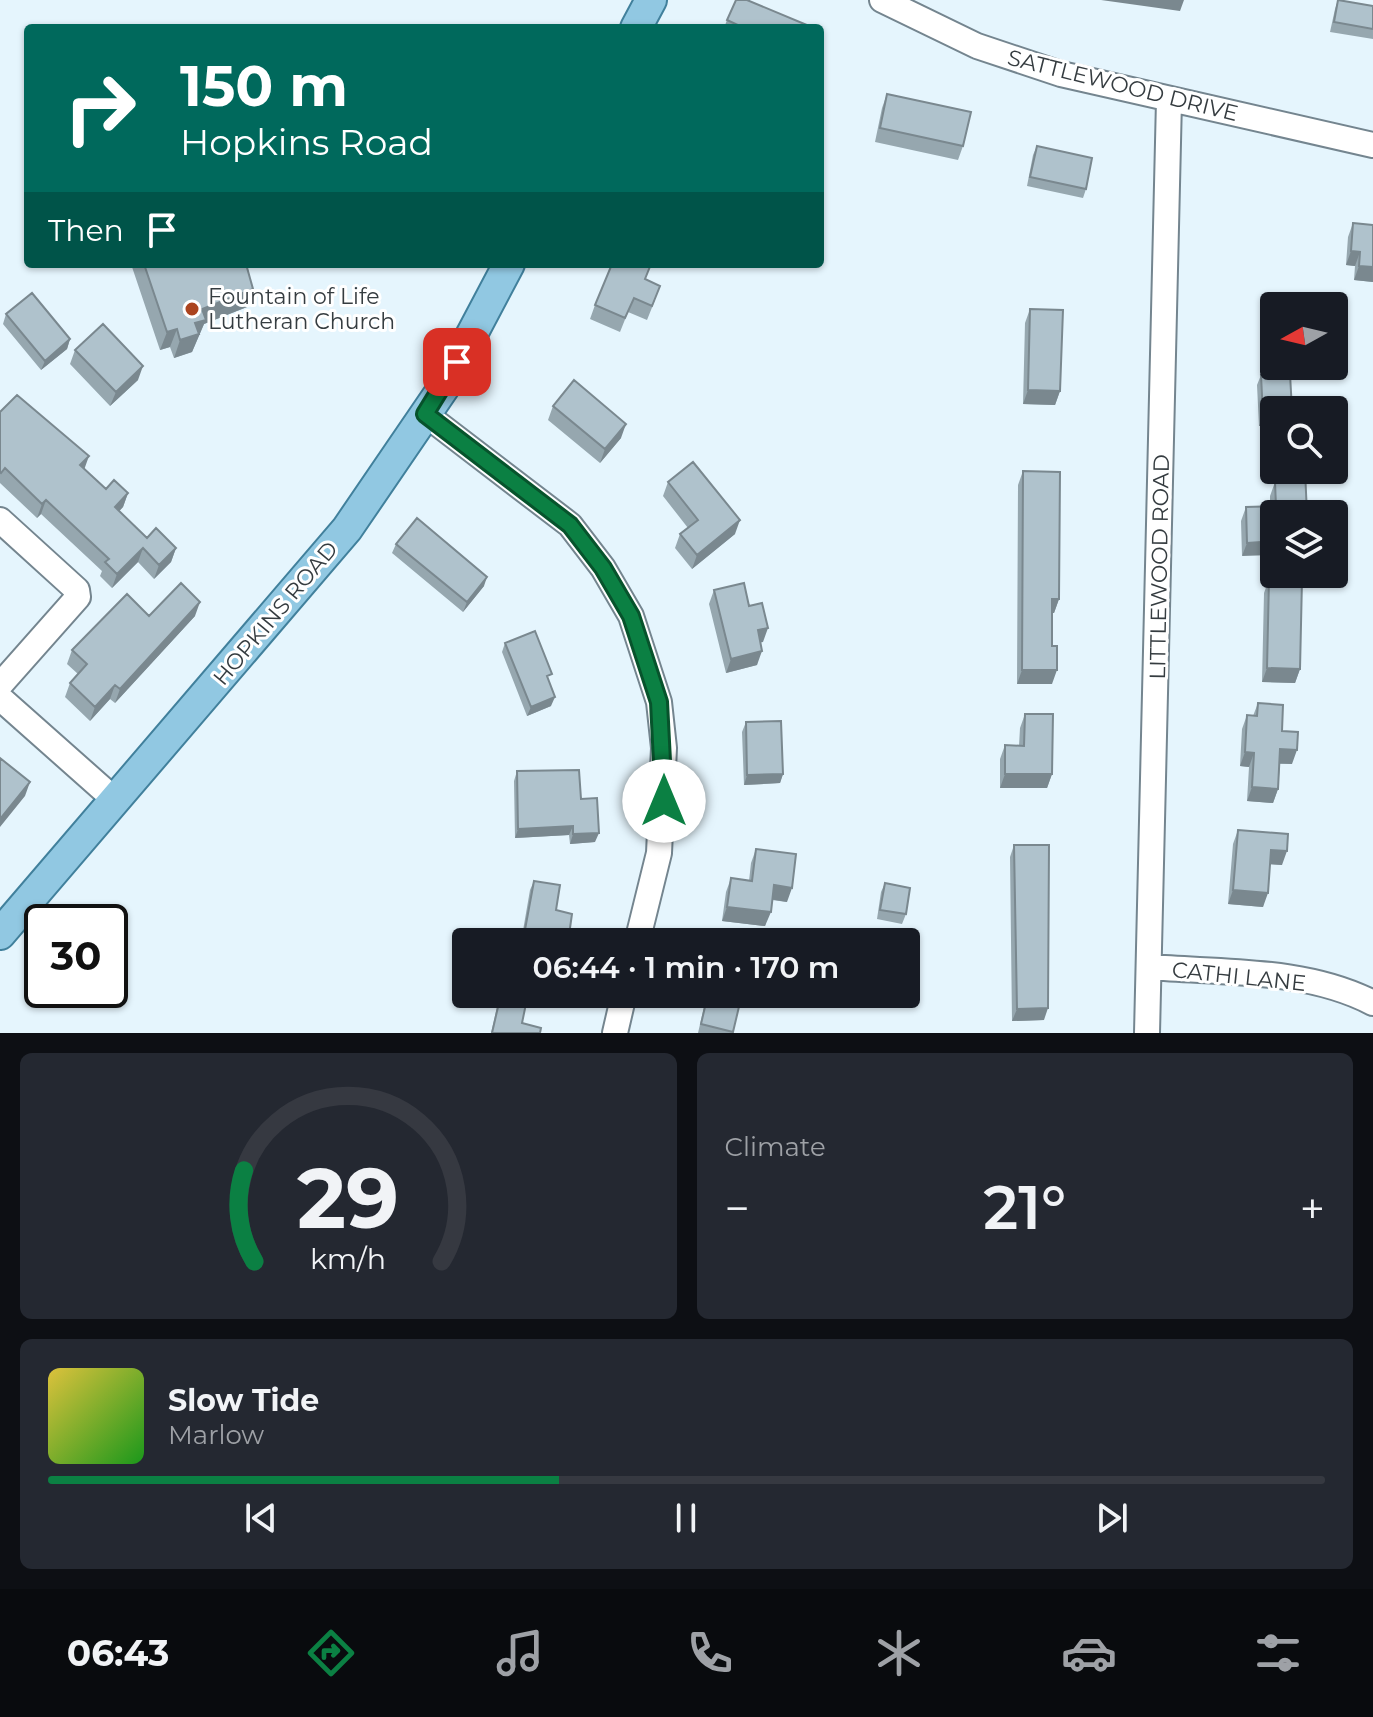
<!DOCTYPE html>
<html lang="en">
<head>
<meta charset="utf-8">
<style>
  body { margin:0; font-family:Montserrat,sans-serif; background:#242831; color:#f1f3f6; height:100vh; display:flex; flex-direction:column; font-size:30px; white-space:nowrap }
  * { box-sizing:border-box; margin:0 }
  p { font-size:26px; color:#9ea1a6 }
  .icon { flex:none; width:44px; height:44px; fill:none; stroke:currentColor; stroke-width:2; stroke-linecap:round; stroke-linejoin:round }
  .map { position:relative; height:1033px; overflow:hidden }
  .drawer { display:flex; flex-direction:column; gap:20px; padding:20px; background:#0d0f14; flex:1 }
  .drawer>* { flex:none }
  .guide { position:absolute; left:24px; top:24px; width:800px; height:244px; border-radius:8px; box-shadow:0 2px 6px #0004; background:#00695c; color:#fff; overflow:hidden }
  .needle { width:52px; rotate:262deg }
  .buttons { position:absolute; left:1260px; top:292px; display:grid; gap:16px }
  .buttons a { display:grid; place-items:center; width:88px; height:88px; border-radius:8px; background:#171b24; box-shadow:0 2px 6px #0004; font-size:40px }
  .speed { position:absolute; left:24px; top:904px; display:flex; gap:16px; font-size:40px; font-weight:700; text-align:center }
  .speed>* { display:grid; place-content:center; width:104px; height:104px; border-radius:50%; background:#171b24; box-shadow:0 2px 6px #0004; line-height:1 }
  .speed .limit { border:4px solid #111; border-radius:12px; background:#fff; color:#111 }
  .pin { position:absolute; display:grid; place-items:center; width:68px; height:68px; color:#fff; margin:-34px; border-radius:16px; box-shadow:0 4px 12px #0006 }
  .me { position:absolute; width:88px; margin:-44px; rotate:0deg; stroke-linejoin:round; filter:drop-shadow(0 0 6px #0008) }
  .turn { display:flex; align-items:center; gap:28px; height:168px; padding:0 24px; font-size:36px }
  .turn .icon { width:104px; height:104px; stroke-width:2.5 }
  .turn b { display:block; font-size:56px; line-height:68px }
  .then { display:flex; align-items:center; height:76px; padding:0 24px; background:#0003; gap:16px; font-size:30px }
  .big { font-size:60px; font-weight:600; line-height:1.1 }
  .drawer .card { flex:1; display:flex; flex-direction:column; justify-content:center; gap:12px; min-width:0; padding:0 28px; border-radius:12px; background:#242831 }
  .drawer .dial { align-items:center; gap:0 }
  .dial svg { height:208px; overflow:visible; fill:none; stroke:#363941; stroke-width:7; stroke-linecap:round; text-anchor:middle }
  .dial text { fill:#f1f3f6; stroke:none }
  .song { display:flex; align-items:center; gap:24px }
  .cover { width:96px; height:96px; border-radius:12px; background:linear-gradient(135deg,hsl(50 70% 55%),hsl(120 70% 35%)) }
  .played { height:8px; border-radius:4px; background:linear-gradient(90deg,#0b8043 40%,#363941 40%) }
  .keys { display:flex; justify-content:space-around; direction:ltr }
  .heat { display:flex; justify-content:space-between; align-items:center; font-size:44px; direction:ltr }
  .drawer .tiles { flex:1; display:grid; gap:20px; grid-template-columns:1fr 1fr }
  .card:last-child { grid-column:span 2 }
  .trip { position:absolute; left:452px; top:928px; width:468px; height:80px; border-radius:8px; background:#171b24; box-shadow:0 2px 6px #0004; font-weight:600; line-height:80px; text-align:center }
  .dock { display:flex; height:128px; justify-content:space-around; align-items:center; background:#090b0e; color:#9ea1a6 }
  .dock .icon { width:56px; height:56px }
  .dock .on { color:#0b8043 }
  .dock b { font-size:36px; color:#f1f3f6 }
  .map>svg:first-child { display:block }
  .lines { fill:none; stroke-linecap:round; stroke-linejoin:round }
  .minor-casing { stroke:#74858f; stroke-width:28 }
  .major-casing { stroke:#41809c; stroke-width:34 }
  .minor { stroke:#fff; stroke-width:24 }
  .major { stroke:#91c8e2; stroke-width:30 }
  .wall { fill:#96a7af }
  .shaded-wall { fill:#7a888f }
  .building { fill:#afc2cc; stroke:#7a888f; stroke-width:2 }
  .route-casing { stroke:#07532c; stroke-width:20 }
  .route { stroke:#0b8043; stroke-width:14 }
  .poi-dot { fill:#ab441f; stroke:#fff; stroke-width:3 }
  .labels { text-anchor:middle; stroke-width:6; stroke-linejoin:round; paint-order:stroke }
  .street-label { font-size:22px; fill:#353c40; stroke:#fff }
  .poi-label { font-size:22px; fill:#353c40; stroke:#fff; text-anchor:start }
</style>
</head>
<body>
<div class="map">
<svg width="1373" height="1033" viewBox="0 0 1373 1033">
  <rect width="100%" height="100%" fill="#e5f5fd"/>
  <g class="lines">
    <defs>
      <path id="minor" d="M882 0 977 46 1061 74 1373 145
        M425 414 570 525 603 568 631 616 659 702 664 748 659 853 637 942
        M0 520 77 590 78 597 0 685
        M0 698 115 800
        M1150 967C1223 973 1306 968 1373 1003
        M615 1033 624 994
        M1147 1033 1169 100"/>
      <path id="major" d="M636 28 651 0
        M0 934 347 529 444 387 509 264"/>
    </defs>
    <use href="#minor" class="minor-casing"/>
    <use href="#major" class="major-casing"/>
    <use href="#minor" class="minor"/>
    <use href="#major" class="major"/>
  </g>
  <path class="wall" d="M1338 0 1373 6V39L1330 32 1335 9Z
    M727 20 814 28H724Z
    M887 94 963 146 958 160 875 142 882 108Z
    M1037 146 1086 189 1083 198 1027 186 1033 155Z
    M1353 223 1373 282 1354 280 1355 266 1346 265 1348 237Z
    M131 264H246L253 289 247 307 204 324 192 352 174 358 170 347 160 350Z
    M645 279 655 300 647 320 628 312 620 332 590 319 595 305Z
    M1030 309 1060 391 1055 405 1023 404 1025 323Z
    M6 314 70 339 67 349 41 370 3 324Z
    M75 350 138 380 110 406 70 364Z
    M1261 375 1274 410V452L1264 453 1263 426H1259L1257 385Z
    M553 406 621 438 600 463 548 420Z
    M0 412 84 469 106 489 128 493 123 507 119 511 147 538 176 548 171 562 154 579 138 562 112 588 100 576 102 571 41 514 37 518 0 483Z
    M1284 470H1305L1242 556 1241 521 1246 507 1270 506V496L1275 482H1281V477Z
    M1023 471 1059 599 1054 613H1052V684H1017L1018 485Z
    M668 482 735 534 692 569 675 548 680 534 688 528 663 496Z
    M396 544 484 586 463 612 392 553Z
    M1269 579 1300 669 1295 683 1262 682 1264 593Z
    M714 590 749 606 763 642H760L757 665 726 673 709 604Z
    M149 616H195L115 703 110 699 90 721 65 697 70 683 78 674 67 664 72 650Z
    M505 643 549 682 551 706 527 716 502 652Z
    M1258 703 1282 731 1292 764H1280L1278 789 1273 803 1247 801 1249 767 1240 766 1242 729 1247 715 1253 716Z
    M1025 714 1052 774 1047 788H1000V759L1005 745 1019 746 1020 728Z
    M746 722 783 774 780 783 744 785 742 732Z
    M517 771 581 799 595 842 570 844 569 835 515 838 514 781Z
    M1238 830 1282 865 1270 864 1263 907 1228 904 1233 844Z
    M1014 845 1044 1020 1012 1021 1010 857Z
    M756 849 787 902 772 900 765 926 722 921 726 892 731 878 749 881 751 863Z
    M534 881 556 910 568 942H521L530 890Z
    M885 883 906 914 902 924 877 919 881 892Z
    M500 994H528L522 1023 540 1033H491Z
    M707 994H742L733 1033H698Z"/>
  <path class="shaded-wall" d="M1101 0H1184L1180 11Z
    M1351 251 1360 252 1355 266 1346 265Z
    M1359 266 1373 267V282L1354 280Z
    M253 289 247 307 204 324 192 352 174 358 180 340 195 323 202 309Z
    M177 329 170 347 160 350 167 332Z
    M70 339 67 349 41 370 45 361Z
    M143 366 138 380 110 406 116 392Z
    M1028 390 1060 391 1055 405 1023 404Z
    M1263 416H1266L1263 426H1259Z
    M626 424 621 438 600 463 605 449Z
    M1268 443H1274V452L1264 453Z
    M89 456 84 470 80 465Z
    M128 493 123 507 110 521 115 507Z
    M46 500 41 514 37 518 42 504Z
    M740 520 735 534 692 569 697 555Z
    M1274 541V555L1242 556 1247 543Z
    M143 548 138 562 112 588 117 574Z
    M176 548 171 562 154 579 159 565Z
    M487 577 484 586 463 612 467 602Z
    M1052 599H1059L1054 613H1047Z
    M200 602 195 616 115 703 120 689Z
    M768 628 763 642 753 644 758 630Z
    M762 651 757 665 726 673 731 659Z
    M1267 668 1300 669 1295 683 1262 682Z
    M1022 670H1057L1052 684H1017Z
    M115 685 110 699 90 721 95 707Z
    M555 697 551 706 527 716 531 707Z
    M1280 749 1297 750 1292 764 1275 763Z
    M1245 752 1254 753 1249 767 1240 766Z
    M783 774 780 783 744 785 747 775Z
    M1005 774H1052L1047 788H1000Z
    M30 782 25 796 0 827V819Z
    M1252 787 1278 789 1273 803 1247 801Z
    M573 826 569 835 515 838 518 829Z
    M599 833 595 842 570 844 573 834Z
    M1271 850 1287 851 1282 865 1266 864Z
    M774 885 792 888 787 902 769 899Z
    M1233 890 1268 893 1263 907 1228 904Z
    M727 907 771 912 765 926 722 921Z
    M1048 1008 1044 1020 1012 1021 1017 1009Z"/>
  <path class="building" d="M736 0H747L814 28H744L727 20Z
    M1338 0 1373 6V29L1334 22Z
    M887 94 971 112 963 146 880 128Z
    M1037 146 1092 158 1086 189 1030 177Z
    M1353 223 1373 225V267L1359 266 1360 252 1351 251Z
    M144 264H246L253 289 202 309 206 320 195 323 199 334 180 340 177 329 167 332Z
    M612 264H651L645 279 660 286 652 306 634 298 625 318 595 305Z
    M32 293 70 339 45 361 6 314Z
    M1030 309 1063 310 1060 391 1028 390Z
    M103 324 143 366 116 392 75 350Z
    M1290 374 1292 410H1274V443H1268L1266 416H1263L1261 375Z
    M574 380 626 424 605 449 553 406Z
    M17 395 89 456 80 465 106 489 114 480 128 493 115 507 147 538 156 528 176 548 159 565 143 548 117 574 105 562 109 559 46 500 42 504 5 468 1 473 0 472V412Z
    M693 462 740 520 697 555 680 534 698 520 668 482Z
    M1287 470H1305L1307 514H1274V541L1247 543 1246 507 1276 506 1275 482 1287 481Z
    M1023 471 1060 472 1059 599H1052V646H1057V670H1022Z
    M417 518 487 577 467 602 396 544Z
    M1269 579 1302 580 1300 669 1267 668Z
    M181 583 200 602 120 689 115 685 95 707 70 683 87 664 72 650 127 594 149 616Z
    M744 583 749 606 762 603 768 628 758 630 762 651 731 659 714 590Z
    M535 631 552 674 547 676 555 697 531 707 505 643Z
    M1258 703 1283 705 1282 731 1298 732 1297 750 1280 749 1278 789 1252 787 1254 753 1245 752 1247 715 1257 716Z
    M1025 714H1053L1052 774H1005V745L1024 746Z
    M781 721 783 774 747 775 746 722Z
    M0 758 30 782 0 819Z
    M579 770 581 799 597 798 599 833 573 834V826L518 829 517 771Z
    M1238 830 1288 834 1287 851 1271 850 1268 893 1233 890Z
    M1014 845H1049L1048 1008 1017 1009Z
    M756 849 796 854 792 888 774 885 771 912 727 907 731 878 752 881Z
    M534 881 560 885 556 910 572 914 568 942H539L540 938 524 935Z
    M885 883 910 888 906 914 880 910Z
    M501 994H528L522 1023 541 1028 540 1033H492Z
    M708 994H742L733 1032 701 1024Z"/>
  <g class="lines">
    <defs>
      <path id="route" d="M457 362 425 414 570 525 603 568 631 616 659 702 664 801"/>
    </defs>
    <use href="#route" class="route-casing"/>
    <use href="#route" class="route"/>
  </g>
  <circle class="poi-dot" cx="192" cy="309" r="8"/>
  <g class="labels">
    <g class="street-label">
      <text transform="translate(1123 85) rotate(14)" y="8">SATTLEWOOD DRIVE</text>
      <text transform="translate(1159 567) rotate(-89)" y="8">LITTLEWOOD ROAD</text>
      <text transform="translate(275 613) rotate(-50)" y="8">HOPKINS ROAD</text>
      <text transform="translate(1239 976) rotate(6)" y="8">CATHI LANE</text>
    </g>
    <g class="poi-label">
      <text x="208" y="304">Fountain of Life<tspan x="208" dy="25">Lutheran Church</tspan></text>
    </g>
  </g>
</svg>
<div class="buttons">
<a><svg class="needle" viewBox="-14 -14 28 28"><path d="M0-13l5 13h-10z" fill="#e53935"/><path d="M0 13l5-13h-10z" fill="#9ea1a6"/></svg></a>
<a><svg class="icon" aria-label="search" viewBox="0 0 24 24"><circle cx="10" cy="10" r="6"/><path d="M15 15l6 6"/></svg></a>
<a><svg class="icon" aria-label="layers" viewBox="0 0 24 24"><path d="M12 4l9 5-9 5-9-5zM3 14l9 5 9-5"/></svg></a>
</div>
<div class="speed"><div class="limit">30</div></div>
<div class="pin" style="left:457px;top:362px;background:#d93025"><svg class="icon" aria-label="arrive" viewBox="0 0 24 24"><path d="M6 21V4h12l-3 4 3 4H6"/></svg></div>
<svg class="me" style="left:664px;top:801px" viewBox="-20 -20 40 40"><circle r="19" fill="#fff"/><path d="M0-13L10 11 0 6-10 11z" fill="#0b8043"/></svg>
<div class="trip">06:44 · 1 min · 170 m</div>
<div class="guide">
<div class="turn"><svg class="icon" aria-label="right" viewBox="0 0 24 24"><path d="M7 20v-9h11M14 6l5 5-5 5"/></svg><div><b>150 m</b>Hopkins Road</div></div>
<div class="then">Then<svg class="icon" aria-label="arrive" viewBox="0 0 24 24"><path d="M6 21V4h12l-3 4 3 4H6"/></svg></div>
</div>
</div>
<section class="drawer">
<div class="tiles">
<div class="card dial"><svg viewBox="0 0 100 80">
<path d="M14 69A42 42 0 1 1 86 69"/>
<path d="M14 69A42 42 0 0 1 10 34" stroke="#0b8043"/>
<text x="50" y="56" font-size="32" font-weight="700">29</text>
<text x="50" y="72" font-size="11">km/h</text>
</svg></div>
<div class="card"><p>Climate</p>
<div class="heat"><a>−</a><b class="big">21°</b><a>+</a></div>
</div>
<div class="card">
<div class="song"><i class="cover"></i><div><b>Slow Tide</b><p>Marlow</p></div></div>
<div class="played"></div>
<div class="keys"><svg class="icon" aria-label="previous" viewBox="0 0 24 24"><path d="M18 5L8 12l10 7zM5 5v14"/></svg><svg class="icon" aria-label="pause" viewBox="0 0 24 24"><path d="M8 5v14M16 5v14"/></svg><svg class="icon" aria-label="next" viewBox="0 0 24 24"><path d="M6 5l10 7-10 7zM19 5v14"/></svg></div>
</div>
</div>
</section>
<nav class="dock">
<b>06:43</b>
<svg class="icon on" aria-label="directions" viewBox="0 0 24 24"><path d="M12 3l9 9-9 9-9-9zM9 14v-3h6M13 9l2 2-2 2"/></svg>
<svg class="icon" aria-label="music" viewBox="0 0 24 24"><path d="M9 18V5l10-2v13"/><circle cx="6" cy="18" r="3"/><circle cx="16" cy="16" r="3"/></svg>
<svg class="icon" aria-label="phone" viewBox="0 0 24 24"><path d="M5 4h4l2 5-3 2q2 4 5 5l2-3 5 2v4C11 20 4 13 5 4z"/></svg>
<svg class="icon" aria-label="climate" viewBox="0 0 24 24"><path d="M12 3v18M4 7l16 10M4 17L20 7"/></svg>
<svg class="icon" aria-label="car" viewBox="0 0 24 24"><path d="M5 17H2v-5l4-1 3-4h7l3 4 3 1v5h-3M9 17h6M6 11h13"/><circle cx="7" cy="17" r="2"/><circle cx="17" cy="17" r="2"/></svg>
<svg class="icon" aria-label="filters" viewBox="0 0 24 24"><path d="M4 7h16M4 17h16"/><circle cx="9" cy="7" r="2"/><circle cx="15" cy="17" r="2"/></svg>
</nav>
</body>
</html>
